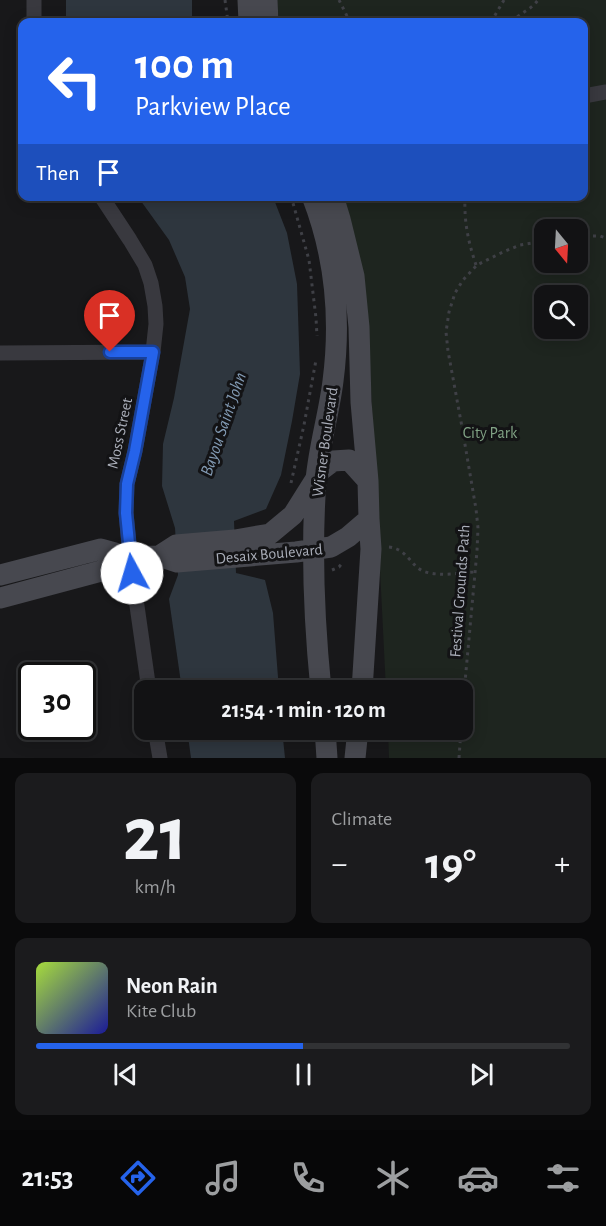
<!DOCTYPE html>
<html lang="en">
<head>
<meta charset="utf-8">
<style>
  body { margin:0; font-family:"Alegreya Sans",sans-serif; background:#1b1b1d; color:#f1f3f6; height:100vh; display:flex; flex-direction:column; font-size:22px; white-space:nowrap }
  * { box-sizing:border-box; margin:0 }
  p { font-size:20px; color:#9c9ea0 }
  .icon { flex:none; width:33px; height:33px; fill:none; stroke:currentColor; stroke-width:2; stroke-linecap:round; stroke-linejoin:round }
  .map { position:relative; height:758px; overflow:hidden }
  .details { display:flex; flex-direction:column; gap:15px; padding:15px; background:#0a0a0b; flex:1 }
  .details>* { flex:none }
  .top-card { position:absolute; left:18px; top:18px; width:570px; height:183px; border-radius:12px; box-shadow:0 3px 15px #0003,0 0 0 2px #313234; background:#2563eb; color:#fff; overflow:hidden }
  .needle { width:39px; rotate:162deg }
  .controls { position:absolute; left:534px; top:219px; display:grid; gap:12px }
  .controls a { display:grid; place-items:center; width:54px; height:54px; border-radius:12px; background:#121214; box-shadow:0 3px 15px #0003,0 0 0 2px #313234; font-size:30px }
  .speed { position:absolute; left:18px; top:662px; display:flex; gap:12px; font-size:30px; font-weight:700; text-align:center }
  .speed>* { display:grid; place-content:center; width:78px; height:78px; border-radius:50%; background:#121214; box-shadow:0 3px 15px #0003,0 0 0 2px #313234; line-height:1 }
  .speed .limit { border:3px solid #111; border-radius:9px; background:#fff; color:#111 }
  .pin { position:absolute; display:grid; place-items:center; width:51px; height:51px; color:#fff; margin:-62px -26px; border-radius:50% 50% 50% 0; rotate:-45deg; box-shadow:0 0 6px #0007 }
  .pin .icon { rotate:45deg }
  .me { position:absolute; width:66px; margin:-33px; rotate:354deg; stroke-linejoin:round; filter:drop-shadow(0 0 4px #0008) }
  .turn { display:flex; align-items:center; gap:21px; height:126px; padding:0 18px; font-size:27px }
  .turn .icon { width:78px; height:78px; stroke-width:2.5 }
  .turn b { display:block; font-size:42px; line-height:51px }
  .then { display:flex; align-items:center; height:57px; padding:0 18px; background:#0003; gap:12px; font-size:22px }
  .big { font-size:45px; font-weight:700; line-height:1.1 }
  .details .card { flex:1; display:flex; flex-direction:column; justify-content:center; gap:9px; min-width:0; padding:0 21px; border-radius:12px; background:#1b1b1d }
  .details .dial { align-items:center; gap:0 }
  .dial b { font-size:78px; line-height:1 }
  .song { display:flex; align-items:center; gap:18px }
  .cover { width:72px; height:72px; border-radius:9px; background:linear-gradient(135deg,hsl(80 70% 55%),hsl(240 70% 35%)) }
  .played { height:6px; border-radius:3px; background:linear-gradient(90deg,#2563eb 50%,#313234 50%) }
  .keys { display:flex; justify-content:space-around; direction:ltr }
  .heat { display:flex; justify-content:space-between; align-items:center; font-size:33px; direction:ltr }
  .details .tiles { flex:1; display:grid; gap:15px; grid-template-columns:1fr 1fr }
  .card:last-child { grid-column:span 2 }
  .trip { position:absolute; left:134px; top:680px; width:339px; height:60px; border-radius:12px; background:#121214; box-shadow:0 3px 15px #0003,0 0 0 2px #313234; font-weight:700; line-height:60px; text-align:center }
  .tabs { display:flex; height:96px; justify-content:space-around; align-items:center; background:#070708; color:#9c9ea0 }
  .tabs .icon { width:42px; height:42px }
  .tabs .on { color:#2563eb }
  .tabs b { font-size:27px; color:#f1f3f6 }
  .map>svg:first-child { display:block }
  .green { fill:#1e251f; fill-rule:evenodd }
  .water { fill:#2e363e }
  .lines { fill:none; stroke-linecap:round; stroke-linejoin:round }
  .path { stroke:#3f4046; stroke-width:3; stroke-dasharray:3 4.5; stroke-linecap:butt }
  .street { stroke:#39393f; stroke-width:15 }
  .secondary { stroke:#47484f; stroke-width:21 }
  .route-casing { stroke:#184099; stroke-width:15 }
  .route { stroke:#2563eb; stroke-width:10 }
  .labels { text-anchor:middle; stroke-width:6; stroke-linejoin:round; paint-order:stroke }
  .park-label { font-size:16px; fill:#82a486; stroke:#131315 }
  .street-label { font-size:16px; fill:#aaaeb9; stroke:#131315 }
  .water-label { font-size:18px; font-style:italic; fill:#829ab3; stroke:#131315 }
</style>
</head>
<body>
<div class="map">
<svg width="606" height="758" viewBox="0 0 606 758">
  <rect width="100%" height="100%" fill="#18181a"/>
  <path class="green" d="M277 0H606V758H389L388 729H462V690H386L367 308 340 197 584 196V22H279ZM544 230H578V262H544ZM544 296H578V328H544Z"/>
  <path class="water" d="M66 0H192V22H66Z
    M138 197H273L287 233 297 284 300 374 292 421 281 475 266 509 234 521 236 573 265 580 273 613 279 690H182L169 599 178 575 175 528 162 486 163 444 174 398 190 309 185 277 169 240Z
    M187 729H282L285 758H191Z"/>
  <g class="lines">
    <path class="path" d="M225 0 228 22
      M339 0 350 22
      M491 22 504 0
      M512 22C519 13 531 10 538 0
      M291 196 309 260 316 318 317 336
      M465 196C464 222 468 241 476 265
      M578 236H600L606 238
      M291 483 304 425 316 360
      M389 547C407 549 411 566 423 571 438 577 459 573 475 572
      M332 570 339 567 343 562
      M462 715 477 551 478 528 476 509 462 427 448 351 446 332 449 312 455 293 463 280 477 265 503 252 520 245 544 241
      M459 758 461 729"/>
    <path class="street" d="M34 0V22
      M584 96 606 92
      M101 196 130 240 145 265 151 283 155 306 156 324 153 352 135 451 127 484 126 513 130 557 149 690
      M0 353 153 352
      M155 729 160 758"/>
    <path class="secondary" d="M248 0 249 22
      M267 0 268 22
      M312 196C335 255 341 319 333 381 329 414 319 446 316 480 311 550 314 620 321 690
      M333 196 340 219 354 276 359 327 361 402 368 481 369 519 371 549 362 690
      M317 473 333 461 349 460 368 481
      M159 556 176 545 235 540 270 534 293 515 315 480
      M0 575 101 549 130 557 159 556 177 562 296 552 331 547 348 537 369 519
      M0 598 101 571 130 557
      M325 729 327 758
      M355 758 358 729"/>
  </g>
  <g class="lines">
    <defs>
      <path id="route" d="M110 352H153L135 451 127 484 126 513 132 573"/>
    </defs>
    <use href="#route" class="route-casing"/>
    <use href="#route" class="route"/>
  </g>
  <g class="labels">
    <g class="park-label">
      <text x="490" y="438">City Park</text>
    </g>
    <g class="street-label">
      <text transform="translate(119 433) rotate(-78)" y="6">Moss Street</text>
      <text transform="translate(324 442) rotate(-82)" y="6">Wisner Boulevard</text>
      <text transform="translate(269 553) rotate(-5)" y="6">Desaix Boulevard</text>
      <text transform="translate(459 591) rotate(-86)" y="6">Festival Grounds Path</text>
    </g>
    <g class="water-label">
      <text transform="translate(223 424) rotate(-71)" y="6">Bayou Saint John</text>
    </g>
  </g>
</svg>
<div class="controls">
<a><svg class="needle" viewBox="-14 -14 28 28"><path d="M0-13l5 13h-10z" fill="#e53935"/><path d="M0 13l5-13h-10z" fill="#9c9ea0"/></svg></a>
<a><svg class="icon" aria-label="search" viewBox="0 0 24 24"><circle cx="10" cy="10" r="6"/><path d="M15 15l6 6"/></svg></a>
</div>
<div class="speed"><div class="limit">30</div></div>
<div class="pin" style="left:110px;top:352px;background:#d93025"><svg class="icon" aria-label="arrive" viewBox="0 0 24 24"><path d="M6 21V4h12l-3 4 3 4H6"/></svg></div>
<svg class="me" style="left:132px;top:573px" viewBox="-20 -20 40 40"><circle r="19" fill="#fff"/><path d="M0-13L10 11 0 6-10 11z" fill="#2563eb"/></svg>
<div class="trip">21:54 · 1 min · 120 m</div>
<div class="top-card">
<div class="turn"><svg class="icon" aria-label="left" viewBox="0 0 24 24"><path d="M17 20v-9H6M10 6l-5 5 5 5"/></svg><div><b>100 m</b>Parkview Place</div></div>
<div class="then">Then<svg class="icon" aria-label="arrive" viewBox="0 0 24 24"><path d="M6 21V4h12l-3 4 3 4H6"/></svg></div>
</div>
</div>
<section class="details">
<div class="tiles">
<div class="card dial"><b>21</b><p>km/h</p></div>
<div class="card"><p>Climate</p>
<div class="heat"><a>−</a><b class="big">19°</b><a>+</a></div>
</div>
<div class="card">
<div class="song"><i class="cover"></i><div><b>Neon Rain</b><p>Kite Club</p></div></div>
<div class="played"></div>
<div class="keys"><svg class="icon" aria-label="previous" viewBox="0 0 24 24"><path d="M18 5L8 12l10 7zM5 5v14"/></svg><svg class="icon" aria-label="pause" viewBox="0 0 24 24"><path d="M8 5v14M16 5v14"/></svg><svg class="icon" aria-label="next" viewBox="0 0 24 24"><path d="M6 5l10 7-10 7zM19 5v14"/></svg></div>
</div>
</div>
</section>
<nav class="tabs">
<b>21:53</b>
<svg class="icon on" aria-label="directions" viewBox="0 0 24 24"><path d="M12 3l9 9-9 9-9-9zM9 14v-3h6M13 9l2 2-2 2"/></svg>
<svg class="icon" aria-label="music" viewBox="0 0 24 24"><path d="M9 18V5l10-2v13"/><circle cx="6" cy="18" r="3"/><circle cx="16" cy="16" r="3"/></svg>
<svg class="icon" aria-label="phone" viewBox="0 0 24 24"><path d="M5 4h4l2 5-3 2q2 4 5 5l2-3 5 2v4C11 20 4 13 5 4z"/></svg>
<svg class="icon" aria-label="climate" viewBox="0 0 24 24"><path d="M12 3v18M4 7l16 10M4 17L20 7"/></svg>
<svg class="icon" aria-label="car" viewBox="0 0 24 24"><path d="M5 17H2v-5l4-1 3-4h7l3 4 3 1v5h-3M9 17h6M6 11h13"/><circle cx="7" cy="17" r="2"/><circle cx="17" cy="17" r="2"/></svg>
<svg class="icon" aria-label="filters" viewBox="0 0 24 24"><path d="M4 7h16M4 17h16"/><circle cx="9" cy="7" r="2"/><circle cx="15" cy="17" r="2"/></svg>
</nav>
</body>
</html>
